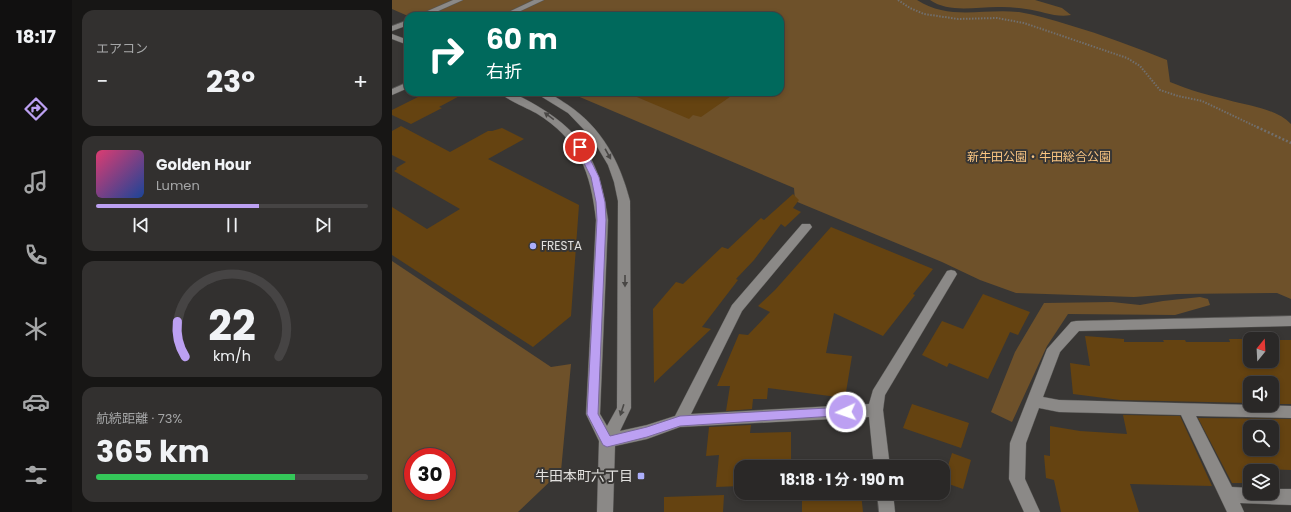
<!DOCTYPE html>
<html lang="ja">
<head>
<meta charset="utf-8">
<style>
  body { margin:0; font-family:Poppins,"Noto Sans JP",sans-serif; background:#32302f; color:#f1f3f6; height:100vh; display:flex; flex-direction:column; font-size:15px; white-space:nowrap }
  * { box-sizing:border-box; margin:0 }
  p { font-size:13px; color:#a5a6a7 }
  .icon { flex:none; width:22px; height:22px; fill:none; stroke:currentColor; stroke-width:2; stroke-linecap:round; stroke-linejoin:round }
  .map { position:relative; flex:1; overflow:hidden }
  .details { display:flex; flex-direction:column; gap:10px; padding:10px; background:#171615; width:320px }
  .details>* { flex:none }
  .banner { position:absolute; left:12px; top:12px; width:380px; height:84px; border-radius:12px; box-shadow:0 2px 6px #0003,0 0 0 1px #464444; background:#00695c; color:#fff; overflow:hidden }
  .needle { width:26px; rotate:18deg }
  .fabs { position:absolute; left:851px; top:332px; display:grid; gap:8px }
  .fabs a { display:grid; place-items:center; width:36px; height:36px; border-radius:8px; background:#2a2827; box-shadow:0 2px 6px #0003,0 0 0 1px #464444; font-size:20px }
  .speed { position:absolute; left:12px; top:448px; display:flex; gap:8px; font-size:20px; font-weight:700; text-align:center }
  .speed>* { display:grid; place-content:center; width:52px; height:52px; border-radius:50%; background:#2a2827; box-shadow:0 2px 6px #0003,0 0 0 1px #464444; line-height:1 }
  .speed .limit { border:6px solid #d22; background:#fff; color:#111 }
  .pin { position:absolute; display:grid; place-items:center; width:34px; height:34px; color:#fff; margin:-17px; border:2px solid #fff; border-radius:50%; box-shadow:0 1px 4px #0007 }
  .me { position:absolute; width:44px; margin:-22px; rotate:267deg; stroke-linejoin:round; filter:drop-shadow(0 0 3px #0008) }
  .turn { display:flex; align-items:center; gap:14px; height:84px; padding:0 16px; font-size:18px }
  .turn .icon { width:52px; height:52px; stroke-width:2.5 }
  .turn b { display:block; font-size:28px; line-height:34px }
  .big { font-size:30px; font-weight:700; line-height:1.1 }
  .details .widget { flex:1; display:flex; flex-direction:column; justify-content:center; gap:6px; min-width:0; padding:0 14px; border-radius:12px; background:#32302f }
  .details .dial { align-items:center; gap:0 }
  .dial svg { height:104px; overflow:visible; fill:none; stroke:#464444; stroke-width:7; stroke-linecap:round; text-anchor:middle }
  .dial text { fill:#f1f3f6; stroke:none }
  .song { display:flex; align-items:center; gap:12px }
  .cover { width:48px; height:48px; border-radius:6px; background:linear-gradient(135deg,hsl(340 70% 55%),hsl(220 70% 35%)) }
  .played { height:4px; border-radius:2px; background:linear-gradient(90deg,#bca0f2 60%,#464444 60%) }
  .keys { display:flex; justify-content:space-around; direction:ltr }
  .heat { display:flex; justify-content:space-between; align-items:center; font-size:22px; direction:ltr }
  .charge { height:6px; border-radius:3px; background:linear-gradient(90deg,#34c759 73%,#464444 0) }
  .trip { position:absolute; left:342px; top:460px; width:216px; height:40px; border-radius:12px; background:#2a2827; box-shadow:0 2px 6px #0003,0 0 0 1px #464444; font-weight:700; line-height:40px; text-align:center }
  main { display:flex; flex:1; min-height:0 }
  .tabs { display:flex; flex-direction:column; width:72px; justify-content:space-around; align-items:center; background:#111010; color:#a5a6a7 }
  .tabs .icon { width:28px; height:28px }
  .tabs .on { color:#bca0f2 }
  .tabs b { font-size:18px; color:#f1f3f6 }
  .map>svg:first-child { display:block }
  .green { fill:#6e512a; fill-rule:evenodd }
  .building { fill:#654311; fill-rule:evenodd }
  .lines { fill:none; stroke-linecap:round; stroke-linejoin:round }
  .minor-casing { stroke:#555452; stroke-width:1 }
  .path-far1 { stroke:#716f6d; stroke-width:2; stroke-dasharray:1.5 1.5; stroke-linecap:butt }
  .path { stroke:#716f6d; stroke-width:2.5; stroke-dasharray:2 2; stroke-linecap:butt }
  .minor { fill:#8b8987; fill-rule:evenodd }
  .oneway { fill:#494745 }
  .route { fill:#bca0f2; stroke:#7a689d }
  .poi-dot { fill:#acaffb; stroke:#383634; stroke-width:1.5 }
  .labels { text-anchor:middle; stroke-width:4; stroke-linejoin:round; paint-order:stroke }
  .park-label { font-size:12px; fill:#f8c482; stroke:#383634 }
  .poi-label { font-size:12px; fill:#e1e0de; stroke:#383634; text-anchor:start }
  .near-poi-label { font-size:14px; fill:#e1e0de; stroke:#383634; text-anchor:end }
</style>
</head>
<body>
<main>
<nav class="tabs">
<b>18:17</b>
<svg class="icon on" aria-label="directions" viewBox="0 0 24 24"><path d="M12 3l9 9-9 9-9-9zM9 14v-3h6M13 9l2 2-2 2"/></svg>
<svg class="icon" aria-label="music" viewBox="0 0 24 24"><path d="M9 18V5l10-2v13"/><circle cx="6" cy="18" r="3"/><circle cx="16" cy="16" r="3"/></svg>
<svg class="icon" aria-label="phone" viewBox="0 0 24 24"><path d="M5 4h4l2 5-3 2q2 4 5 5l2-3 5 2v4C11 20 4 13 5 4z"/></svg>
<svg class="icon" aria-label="climate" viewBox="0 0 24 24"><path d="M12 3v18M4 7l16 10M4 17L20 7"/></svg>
<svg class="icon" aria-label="car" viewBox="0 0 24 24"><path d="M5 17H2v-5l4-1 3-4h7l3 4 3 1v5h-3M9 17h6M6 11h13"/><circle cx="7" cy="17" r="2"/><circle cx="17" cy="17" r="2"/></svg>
<svg class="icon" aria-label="filters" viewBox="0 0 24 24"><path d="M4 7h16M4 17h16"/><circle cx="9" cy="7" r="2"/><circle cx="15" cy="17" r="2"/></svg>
</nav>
<section class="details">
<div class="widget"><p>エアコン</p>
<div class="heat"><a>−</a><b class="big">23°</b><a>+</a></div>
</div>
<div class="widget">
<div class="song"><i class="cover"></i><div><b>Golden Hour</b><p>Lumen</p></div></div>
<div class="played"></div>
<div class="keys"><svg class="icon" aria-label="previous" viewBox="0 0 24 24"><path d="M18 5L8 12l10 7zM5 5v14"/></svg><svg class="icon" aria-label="pause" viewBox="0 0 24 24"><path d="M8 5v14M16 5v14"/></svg><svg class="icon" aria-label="next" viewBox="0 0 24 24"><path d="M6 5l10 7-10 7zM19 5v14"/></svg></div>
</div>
<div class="widget dial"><svg viewBox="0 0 100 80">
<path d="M14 69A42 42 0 1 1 86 69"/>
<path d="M14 69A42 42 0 0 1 8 42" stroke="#bca0f2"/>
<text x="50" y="56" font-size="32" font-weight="700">22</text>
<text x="50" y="72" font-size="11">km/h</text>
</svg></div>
<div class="widget"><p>航続距離 · 73%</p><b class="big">365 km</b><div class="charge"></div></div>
</section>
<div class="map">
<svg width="899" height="512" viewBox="0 0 899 512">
  <rect width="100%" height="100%" fill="#383634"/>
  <path class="green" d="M0 0H525C558 21 591 8 627 12 644 15 661 20 677 25 711 35 743 47 775 60L778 82C797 90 816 95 836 100 857 106 883 108 899 124V299L885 293 785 294 742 297 624 293 588 280 550 262 403 201 402 188 176 92H388V16H16L0 9Z
    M538 0H643L670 8 679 15C664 18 650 11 634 9 626 8 618 7 610 7 587 6 558 14 538 0Z
    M0 261 159 367 179 364 169 471 126 512H0ZM21 457H55V491H21Z
    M808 297 816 299 818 305 783 315 676 314 655 346 620 422 599 412 623 352 652 303 720 302 748 305 771 301Z"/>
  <path class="building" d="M75 92 47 107 50 108 19 124 0 115V110L30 95Z
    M233 92H345L309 117 301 115 297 119Z
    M9 126 58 152 96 131H100L110 128 132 139 96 159 187 205 179 316 141 347 0 255V207L35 229 68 209 2 171 5 169 4 168 14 162 0 155V131Z
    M401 194 407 200 401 208 409 212 393 227 389 224 362 260 344 279 346 280 310 327 319 329 262 383 261 309 284 282 291 284 330 247 336 249 369 218 372 220Z
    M439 227 541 269 521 294 523 295 491 336 442 313 434 353 460 356 453 398 376 388 375 399H361L360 409 334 411 338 386H325L347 334 356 335 378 312 366 306 383 290Z
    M591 294 638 312 626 335 618 332 596 379 557 363 555 367 530 355 550 321 571 329Z
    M693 336 732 339V342H772L771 340H793L794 342H838L837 339H875H858V361H880V340H899V404H880V383H858V403L728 400 681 394 678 363 698 366Z
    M520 404 577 423 569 448 511 428Z
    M731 415 788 416 820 486 738 484 747 512H669L662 480 654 478 652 455 658 456V426L688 431 735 434Z
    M806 418 899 419V470L872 469 873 471H858V483H840ZM858 427H880V449H858Z
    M359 425 358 433 399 432V467H349V486L324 487 327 455 314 456 317 427Z
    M560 453 579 460 571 489 551 482Z
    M410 493H469L471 512H410Z
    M332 495 331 512H272V497Z"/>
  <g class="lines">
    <defs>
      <path id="minor" d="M61 0H71L35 16H24Z
        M142 0H152L118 16H108Z
        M16 20V25L0 31V26Z
        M0 34 16 40V45L0 39Z
        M16 82V88L0 95V89Z
        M107 92C123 92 133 99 147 107 194 135 209 167 216 220L208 414 215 426 225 408 226 201 222 182 216 165 200 138 176 113 142 92C157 92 164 97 176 105 210 128 228 162 238 201L239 408 228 431 255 425 283 416 340 305 410 224H418L420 227 350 311 299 414 477 404 481 390 555 271 559 270 563 271 565 274 493 395 491 410 498 467H482L477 417 288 427 255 439 223 446 221 512H205L207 441 194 414 204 220C199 173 187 139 144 113 135 108 113 99 107 92Z
        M899 316V326L687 331 668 352 651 397 667 400 899 406V418L804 416 840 487 858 488V493H880V489H899V505L848 503 852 512H835L789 415 667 412 647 408 634 443 633 479 648 512H632L617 479 618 443 655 349 679 322 684 321Z
        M485 493H501L503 512H487Z"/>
    </defs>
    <use href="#minor" class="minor-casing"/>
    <path class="path-far1" d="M506 0 518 8 532 14 566 19 605 18 632 23 735 58 748 66 768 90 786 96 810 101 867 128"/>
    <path class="path" d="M865 127 899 143"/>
    <use href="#minor" class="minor"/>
  </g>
  <defs><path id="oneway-solid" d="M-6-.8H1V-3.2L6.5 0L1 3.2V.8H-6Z"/></defs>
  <g class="oneway">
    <use href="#oneway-solid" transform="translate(157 116) rotate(-144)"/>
    <use href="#oneway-solid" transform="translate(216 154) rotate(61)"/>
    <use href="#oneway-solid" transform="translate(233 281) rotate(90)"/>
    <use href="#oneway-solid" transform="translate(230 410) rotate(108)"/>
  </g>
  <path class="route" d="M185 145H190L192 147 207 177 213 202 214 220 206 414 218 436 255 427 288 416 454 407 458 408 460 412 458 415 288 426 255 437 215 447 211 445 195 414 205 220 204 202 199 177 184 147Z"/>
  <g class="poi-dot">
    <circle cx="141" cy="246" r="4"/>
    <rect x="245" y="472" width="8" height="8" rx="2"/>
  </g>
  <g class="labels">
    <g class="park-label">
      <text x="647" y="161">新牛田公園・牛田総合公園</text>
    </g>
    <g class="poi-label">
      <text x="149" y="250">FRESTA</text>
    </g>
    <g class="near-poi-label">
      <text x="241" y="481">牛田本町六丁目</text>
    </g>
  </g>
</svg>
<div class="fabs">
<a><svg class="needle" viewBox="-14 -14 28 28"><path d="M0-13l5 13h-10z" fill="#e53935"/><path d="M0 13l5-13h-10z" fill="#a5a6a7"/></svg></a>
<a><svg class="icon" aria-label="sound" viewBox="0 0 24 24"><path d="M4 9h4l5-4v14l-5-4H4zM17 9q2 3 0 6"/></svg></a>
<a><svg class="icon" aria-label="search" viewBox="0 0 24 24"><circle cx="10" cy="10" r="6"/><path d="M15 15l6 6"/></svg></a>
<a><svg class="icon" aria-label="layers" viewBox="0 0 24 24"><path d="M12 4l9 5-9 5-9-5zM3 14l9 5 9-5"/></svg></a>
</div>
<div class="speed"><div class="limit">30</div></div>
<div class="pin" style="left:188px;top:147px;background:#d93025"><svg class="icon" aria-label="arrive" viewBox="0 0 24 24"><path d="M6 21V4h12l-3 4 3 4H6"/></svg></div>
<svg class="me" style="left:454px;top:412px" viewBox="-20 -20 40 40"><circle r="17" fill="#bca0f2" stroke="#fff" stroke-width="3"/><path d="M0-11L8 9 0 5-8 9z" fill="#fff"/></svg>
<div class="trip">18:18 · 1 分 · 190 m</div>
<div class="banner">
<div class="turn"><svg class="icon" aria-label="right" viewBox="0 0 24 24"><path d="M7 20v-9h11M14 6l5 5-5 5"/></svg><div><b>60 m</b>右折</div></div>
</div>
</div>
</main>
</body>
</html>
